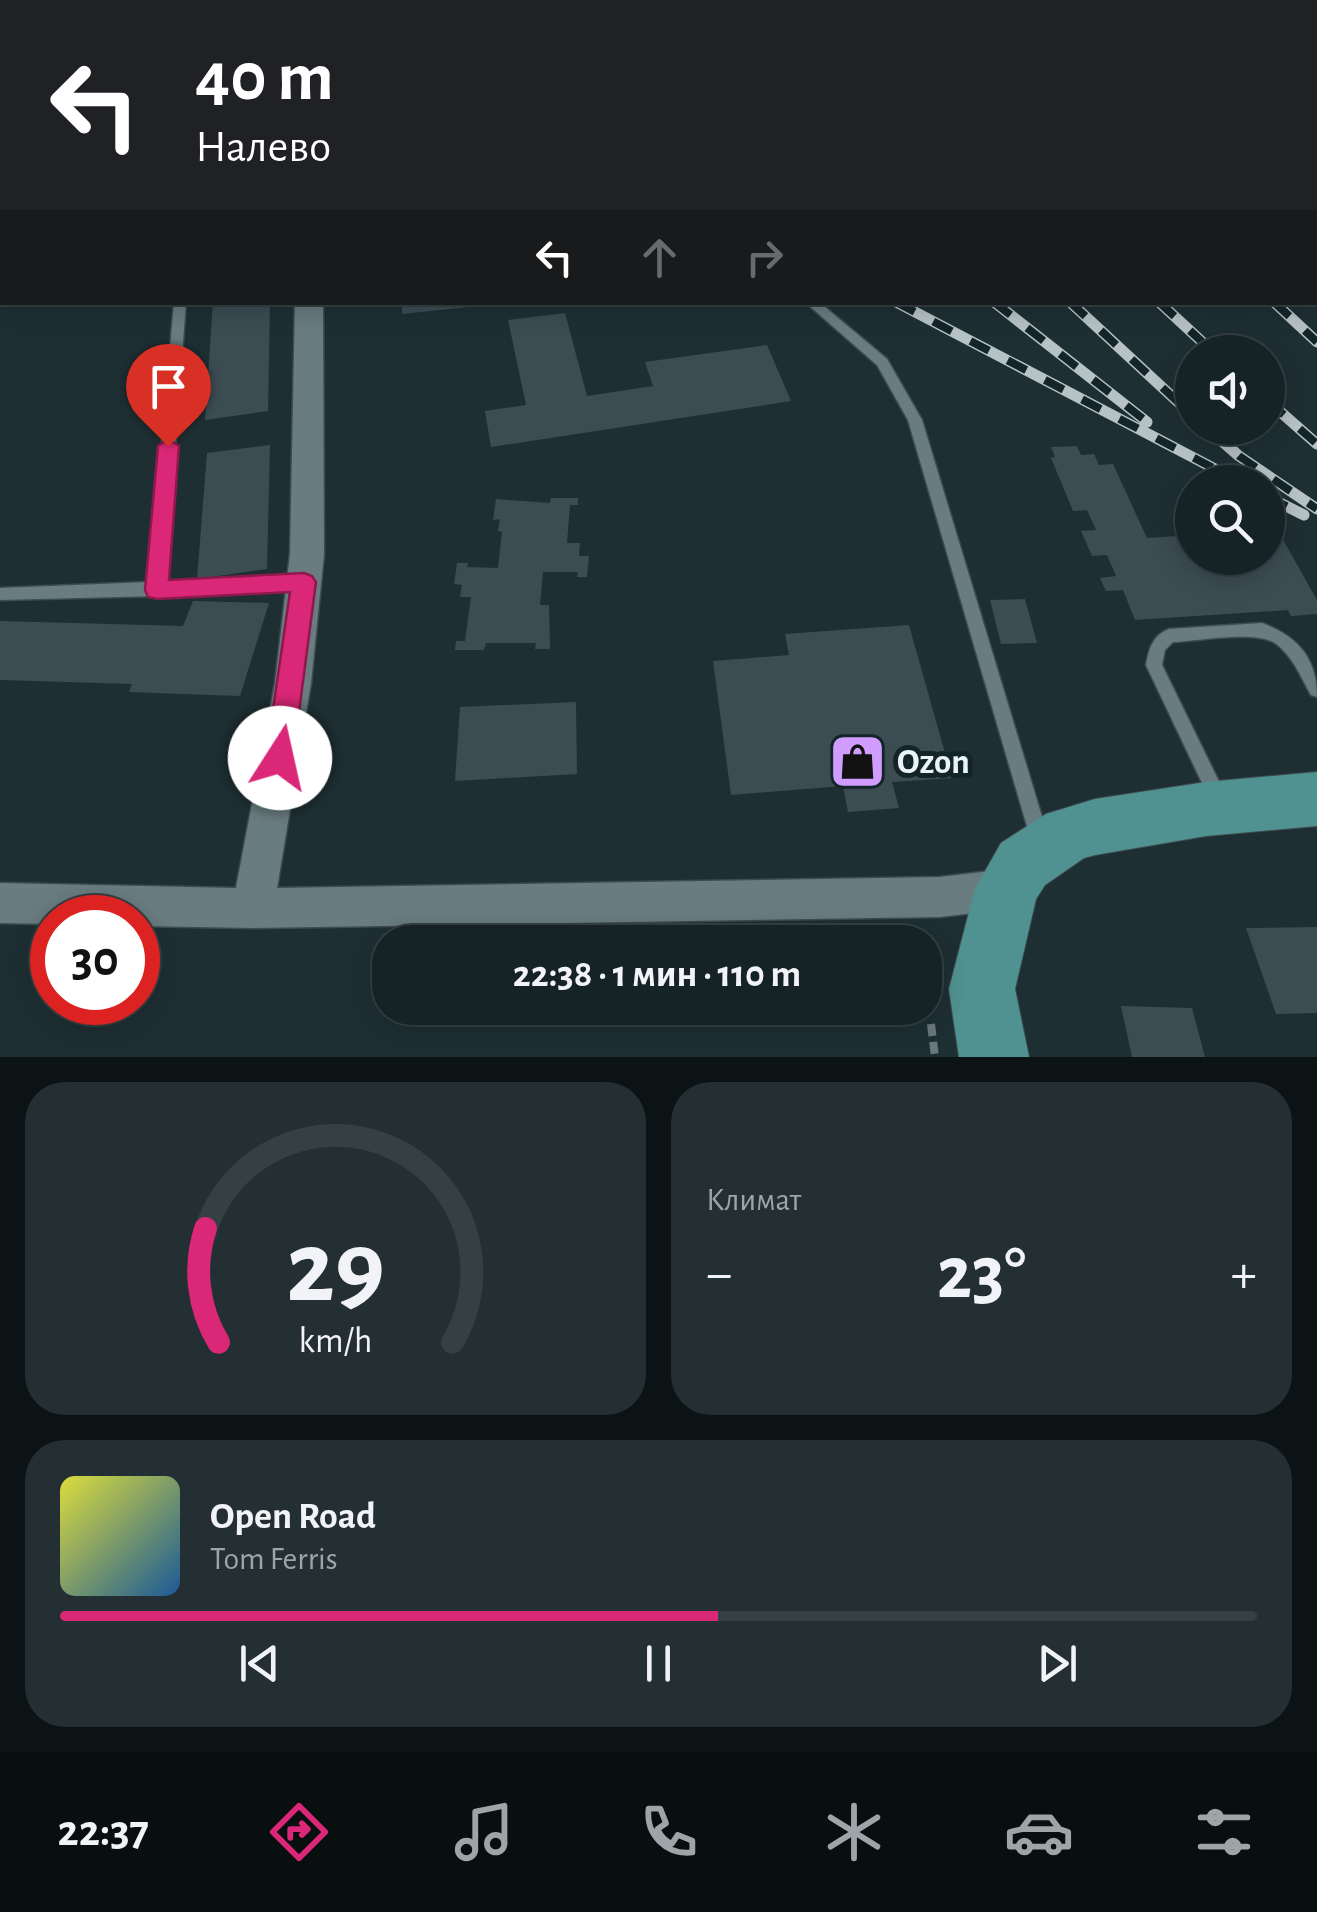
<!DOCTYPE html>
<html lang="ru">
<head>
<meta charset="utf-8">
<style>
  body { margin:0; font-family:"Alegreya Sans",sans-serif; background:#232f32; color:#f1f3f6; height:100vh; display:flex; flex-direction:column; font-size:38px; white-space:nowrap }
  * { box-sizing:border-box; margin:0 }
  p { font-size:32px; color:#9ea4a7 }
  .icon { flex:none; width:55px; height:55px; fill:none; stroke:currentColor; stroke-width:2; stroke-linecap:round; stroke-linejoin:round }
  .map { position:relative; height:1057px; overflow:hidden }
  .sheet { display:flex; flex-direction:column; gap:25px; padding:25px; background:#0c1315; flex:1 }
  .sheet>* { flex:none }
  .hud { position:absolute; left:0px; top:0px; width:1318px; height:305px; box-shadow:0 5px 25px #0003,0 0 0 2px #354043; background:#202124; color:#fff; overflow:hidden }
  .fabs { position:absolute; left:1175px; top:335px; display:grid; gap:20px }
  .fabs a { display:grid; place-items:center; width:110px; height:110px; border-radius:50%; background:#162326; box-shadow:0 5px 25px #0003,0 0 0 2px #354043; font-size:50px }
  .speed { position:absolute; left:30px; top:895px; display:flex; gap:20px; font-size:50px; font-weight:700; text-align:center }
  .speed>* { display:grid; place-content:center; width:130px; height:130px; border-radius:50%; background:#162326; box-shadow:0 5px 25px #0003,0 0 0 2px #354043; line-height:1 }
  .speed .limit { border:15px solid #d22; background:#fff; color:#111 }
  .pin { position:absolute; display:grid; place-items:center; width:85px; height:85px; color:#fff; margin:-102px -42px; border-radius:50% 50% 50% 0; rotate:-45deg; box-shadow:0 0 10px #0007 }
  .pin .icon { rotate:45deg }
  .me { position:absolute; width:110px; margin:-55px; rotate:10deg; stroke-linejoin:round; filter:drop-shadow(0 0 8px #0008) }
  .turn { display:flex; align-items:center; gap:35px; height:210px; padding:0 30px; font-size:45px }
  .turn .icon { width:130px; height:130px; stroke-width:2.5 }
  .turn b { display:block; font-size:70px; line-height:85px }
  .lanes { display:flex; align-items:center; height:95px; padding:0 30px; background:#0003; justify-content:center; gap:50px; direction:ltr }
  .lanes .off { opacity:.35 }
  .big { font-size:75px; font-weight:700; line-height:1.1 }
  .sheet .tile { flex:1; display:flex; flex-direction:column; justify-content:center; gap:15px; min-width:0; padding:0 35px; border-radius:40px; background:#232f32 }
  .sheet .dial { align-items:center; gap:0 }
  .dial svg { height:260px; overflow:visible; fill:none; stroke:#354043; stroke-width:7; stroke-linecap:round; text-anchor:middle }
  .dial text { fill:#f1f3f6; stroke:none }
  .song { display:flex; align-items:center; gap:30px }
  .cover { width:120px; height:120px; border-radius:15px; background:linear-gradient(135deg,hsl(60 70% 55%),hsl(210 70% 35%)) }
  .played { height:10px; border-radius:5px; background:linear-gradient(90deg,#db2777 55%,#354043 55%) }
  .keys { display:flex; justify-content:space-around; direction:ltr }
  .heat { display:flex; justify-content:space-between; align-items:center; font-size:55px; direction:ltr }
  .sheet .tiles { flex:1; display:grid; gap:25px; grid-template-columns:1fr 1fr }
  .tile:last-child { grid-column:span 2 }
  .trip { position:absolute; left:372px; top:925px; width:570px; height:100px; border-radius:40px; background:#162326; box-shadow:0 5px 25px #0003,0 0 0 2px #354043; font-weight:700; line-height:100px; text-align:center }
  .tab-bar { display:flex; height:160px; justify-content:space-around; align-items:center; background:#090e0f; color:#9ea4a7 }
  .tab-bar .icon { width:70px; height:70px }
  .tab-bar .selected { color:#db2777 }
  .tab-bar b { font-size:45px; color:#f1f3f6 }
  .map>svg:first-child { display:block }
  .building { fill:#3c4c53 }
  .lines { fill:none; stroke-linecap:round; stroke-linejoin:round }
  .service-casing { stroke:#3d4c4f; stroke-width:3 }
  .minor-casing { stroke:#3d4c4f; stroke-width:3 }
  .primary-casing { stroke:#3d4c4f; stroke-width:2 }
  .path { stroke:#6a787c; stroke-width:8; stroke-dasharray:12 6; stroke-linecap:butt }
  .service { fill:#697c80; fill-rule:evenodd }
  .minor { fill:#697c80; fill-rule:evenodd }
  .primary { fill:#509291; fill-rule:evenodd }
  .rail-casing { stroke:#b7c2c5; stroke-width:11 }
  .rail { stroke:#142529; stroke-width:8; stroke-dasharray:21; stroke-linecap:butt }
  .route { fill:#db2777; stroke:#8e194d; stroke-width:2.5 }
  .labels { text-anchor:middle; stroke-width:10; stroke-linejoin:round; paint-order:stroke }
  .poi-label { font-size:35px; font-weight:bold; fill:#eaf4f6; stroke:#142529; text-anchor:start }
</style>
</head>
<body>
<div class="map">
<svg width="1317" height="1057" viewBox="0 0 1317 1057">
  <rect width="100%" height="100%" fill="#1e2f33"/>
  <path class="building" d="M213 302H270L268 411 205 420Z
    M402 302H488V305L402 314Z
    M565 313 587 396 653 386 645 362 767 345 791 401 491 447 485 411 526 405 508 320Z
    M270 445 267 569 197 579 207 453Z
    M1077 446 1081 455 1094 454 1099 465 1113 464 1147 538 1192 535V558H1268V530L1277 529 1317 600V614L1291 616 1288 610 1135 620 1123 590 1106 591 1100 578 1116 576 1107 555 1092 556 1081 531 1096 530 1087 510 1073 511 1051 458 1055 457 1051 447Z
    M551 498H578V505H570L567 543H580L579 556H589L587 577H577L578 572H543L540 605H549L550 649H535L536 643H486L484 650H455L456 641H465L471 597H460L462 585 454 584 457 563H468L467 567 498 568 502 532 498 531 500 519 493 520 496 499 550 503Z
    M1025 599 1037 643 1001 644 990 600Z
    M193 601 269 603 240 696 129 692 132 684 0 680V621L183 626Z
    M909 625 952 778 892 782 899 808 848 812 843 786 731 795 713 661 789 655 785 634Z
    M576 702 577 774 455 781 460 707Z
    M1317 927V1013L1276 1014 1246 928Z
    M1121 1006 1192 1008 1205 1057H1132Z"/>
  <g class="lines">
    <defs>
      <path id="service" d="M166 0H176L174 2H166Z
        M310 0H320L318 2H309Z
        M0 9 2 10V16L0 15Z
        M174 302H186L165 582 304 577 310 579 312 583 310 587 157 596 0 600V588L150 582Z
        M805 302H819L887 359 922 420 1049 840 1047 846 1040 849 1033 846 1031 840 908 420 877 365Z
        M1262 623C1298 637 1317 658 1317 697L1311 695C1301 677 1292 655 1275 643 1255 630 1198 641 1173 642L1165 650 1162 665 1228 800 1225 806 1219 808 1213 806 1146 665C1149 649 1152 636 1169 629Z"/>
      <path id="minor" d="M282 0H302V2H282Z
        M295 302H323L324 554 311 683 277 888 940 877 1007 869 1022 875 1028 889 1022 903 1007 909 940 917 253 928 138 926V918H52V924L0 923V883L236 888 275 683 290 554Z"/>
      <path id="primary" d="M1317 772V826L1206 836 1095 855 1084 858 1045 885 1036 899 1015 989 1029 1057H959L949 989 975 889 1001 843 1046 814 1095 799 1206 782Z"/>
    </defs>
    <use href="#service" class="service-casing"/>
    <use href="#minor" class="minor-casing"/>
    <use href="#primary" class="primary-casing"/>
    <path class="path" d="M931 1024 935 1057"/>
    <use href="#service" class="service"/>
    <use href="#minor" class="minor"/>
    <use href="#primary" class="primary"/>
    <defs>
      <path id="rail" d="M896 302 1240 482
        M994 302 1147 422
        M1070 302 1192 415
        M1159 302 1213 352
        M1274 302 1317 342
        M1268 401 1317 444
        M1207 428 1239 456 1317 509
        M1268 497 1304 515"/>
    </defs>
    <use href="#rail" class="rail-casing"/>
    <use href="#rail" class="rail"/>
  </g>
  <path class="route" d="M168 439 179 446 169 580 304 573 312 576 316 582 293 758 289 766 280 769 270 766 266 758 290 592 157 599 148 597 145 590 158 446Z"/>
  <defs>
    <symbol id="shop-square" viewBox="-11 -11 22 22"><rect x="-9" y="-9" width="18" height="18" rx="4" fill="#d09dff" stroke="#142529"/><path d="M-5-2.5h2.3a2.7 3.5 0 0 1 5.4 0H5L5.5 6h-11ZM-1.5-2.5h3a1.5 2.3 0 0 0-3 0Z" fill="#111"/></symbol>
  </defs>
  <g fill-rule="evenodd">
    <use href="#shop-square" x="826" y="730" width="63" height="63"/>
  </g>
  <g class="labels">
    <g class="poi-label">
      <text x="897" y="773">Ozon</text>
    </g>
  </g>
</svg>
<div class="fabs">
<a><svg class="icon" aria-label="sound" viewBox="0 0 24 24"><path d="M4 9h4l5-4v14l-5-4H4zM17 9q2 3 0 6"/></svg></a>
<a><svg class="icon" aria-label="search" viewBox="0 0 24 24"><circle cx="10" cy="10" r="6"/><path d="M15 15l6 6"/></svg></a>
</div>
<div class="speed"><div class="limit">30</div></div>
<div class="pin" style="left:168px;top:446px;background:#d93025"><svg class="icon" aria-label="arrive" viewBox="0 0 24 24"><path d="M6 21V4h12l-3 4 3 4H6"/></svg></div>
<svg class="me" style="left:280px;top:758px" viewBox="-20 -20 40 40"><circle r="19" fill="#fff"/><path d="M0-13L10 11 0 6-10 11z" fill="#db2777"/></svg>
<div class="trip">22:38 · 1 мин · 110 m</div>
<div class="hud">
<div class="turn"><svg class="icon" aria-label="left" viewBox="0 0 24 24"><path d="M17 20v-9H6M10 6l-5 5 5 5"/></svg><div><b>40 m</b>Налево</div></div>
<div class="lanes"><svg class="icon" aria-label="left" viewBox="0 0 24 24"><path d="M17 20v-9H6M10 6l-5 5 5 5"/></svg><svg class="icon off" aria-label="ahead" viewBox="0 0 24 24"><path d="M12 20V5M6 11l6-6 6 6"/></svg><svg class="icon off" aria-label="right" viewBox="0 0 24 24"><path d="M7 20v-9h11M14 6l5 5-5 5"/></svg></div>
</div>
</div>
<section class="sheet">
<div class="tiles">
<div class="tile dial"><svg viewBox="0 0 100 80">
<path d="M14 69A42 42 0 1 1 86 69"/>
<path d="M14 69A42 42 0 0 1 10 34" stroke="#db2777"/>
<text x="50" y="56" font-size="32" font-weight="700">29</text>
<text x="50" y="72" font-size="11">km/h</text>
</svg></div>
<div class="tile"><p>Климат</p>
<div class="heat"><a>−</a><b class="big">23°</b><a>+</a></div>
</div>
<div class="tile">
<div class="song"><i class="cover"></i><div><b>Open Road</b><p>Tom Ferris</p></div></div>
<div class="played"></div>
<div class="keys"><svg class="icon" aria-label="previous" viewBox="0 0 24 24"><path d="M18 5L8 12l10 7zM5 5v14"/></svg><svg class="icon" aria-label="pause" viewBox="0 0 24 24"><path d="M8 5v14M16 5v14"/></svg><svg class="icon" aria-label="next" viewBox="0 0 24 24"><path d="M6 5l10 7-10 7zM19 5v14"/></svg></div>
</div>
</div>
</section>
<nav class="tab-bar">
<b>22:37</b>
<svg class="icon selected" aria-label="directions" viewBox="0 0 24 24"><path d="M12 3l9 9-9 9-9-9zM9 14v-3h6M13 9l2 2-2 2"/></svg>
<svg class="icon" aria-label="music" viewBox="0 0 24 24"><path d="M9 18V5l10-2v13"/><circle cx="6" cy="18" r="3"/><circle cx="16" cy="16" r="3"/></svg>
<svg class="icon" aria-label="phone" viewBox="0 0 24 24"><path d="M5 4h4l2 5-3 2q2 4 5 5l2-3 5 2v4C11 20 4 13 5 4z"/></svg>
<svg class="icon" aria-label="climate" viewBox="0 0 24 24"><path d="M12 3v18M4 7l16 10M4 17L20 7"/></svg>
<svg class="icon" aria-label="car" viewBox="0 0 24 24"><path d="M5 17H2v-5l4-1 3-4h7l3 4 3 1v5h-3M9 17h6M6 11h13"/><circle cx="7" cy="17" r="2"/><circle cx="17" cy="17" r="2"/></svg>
<svg class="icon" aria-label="filters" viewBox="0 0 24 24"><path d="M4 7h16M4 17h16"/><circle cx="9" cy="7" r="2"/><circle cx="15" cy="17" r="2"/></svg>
</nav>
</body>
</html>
